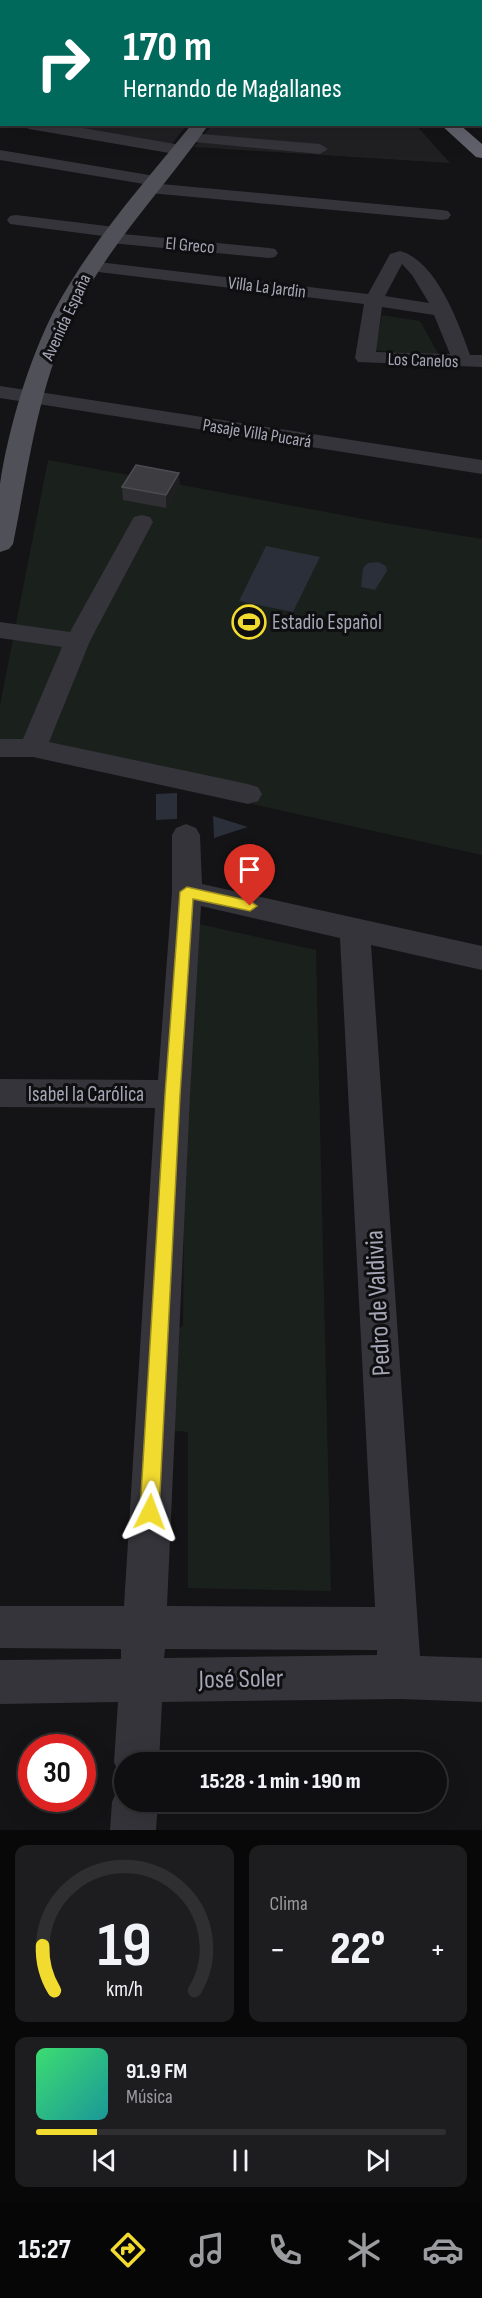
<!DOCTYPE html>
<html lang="es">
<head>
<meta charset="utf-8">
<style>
  body { margin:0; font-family:"Sofia Sans Condensed",sans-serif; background:#1d1c1e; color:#f1f3f6; height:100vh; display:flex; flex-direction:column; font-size:22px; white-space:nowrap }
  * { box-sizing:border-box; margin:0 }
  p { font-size:20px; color:#9b9c9f }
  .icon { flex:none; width:33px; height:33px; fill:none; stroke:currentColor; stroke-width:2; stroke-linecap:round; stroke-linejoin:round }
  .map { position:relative; height:1830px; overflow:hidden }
  .details { display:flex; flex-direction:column; gap:15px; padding:15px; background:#080809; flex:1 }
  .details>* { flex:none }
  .banner { position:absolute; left:0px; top:0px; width:483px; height:126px; box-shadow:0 6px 24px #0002,0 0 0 2px #2f2e30; background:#00695c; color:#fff; overflow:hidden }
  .speed { position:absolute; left:18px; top:1734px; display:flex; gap:12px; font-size:30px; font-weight:700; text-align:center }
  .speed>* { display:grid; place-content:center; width:78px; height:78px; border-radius:50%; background:#0f0e10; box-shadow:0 6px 24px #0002,0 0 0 2px #2f2e30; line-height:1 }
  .speed .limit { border:9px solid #d22; background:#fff; color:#111 }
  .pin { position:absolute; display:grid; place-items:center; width:51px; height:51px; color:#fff; margin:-62px -26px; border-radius:50% 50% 50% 0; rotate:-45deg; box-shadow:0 0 6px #0007 }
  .pin .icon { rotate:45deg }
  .me { position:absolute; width:66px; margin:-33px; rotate:3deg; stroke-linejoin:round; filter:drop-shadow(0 0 4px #0008) }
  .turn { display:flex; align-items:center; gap:21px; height:126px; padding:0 24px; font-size:27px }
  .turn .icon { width:78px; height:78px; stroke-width:2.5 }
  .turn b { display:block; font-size:42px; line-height:51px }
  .big { font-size:45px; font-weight:800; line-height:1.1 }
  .details .widget { flex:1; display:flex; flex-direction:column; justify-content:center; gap:9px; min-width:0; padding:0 21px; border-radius:12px; background:#1d1c1e }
  .details .dial { align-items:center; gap:0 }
  .dial svg { height:156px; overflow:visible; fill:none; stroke:#2f2e30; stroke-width:7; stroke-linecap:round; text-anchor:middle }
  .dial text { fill:#f1f3f6; stroke:none }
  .song { display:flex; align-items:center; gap:18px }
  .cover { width:72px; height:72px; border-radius:9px; background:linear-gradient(135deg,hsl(140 70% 55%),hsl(180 70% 35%)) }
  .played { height:6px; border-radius:3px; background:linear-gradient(90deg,#f2db2f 15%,#2f2e30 15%) }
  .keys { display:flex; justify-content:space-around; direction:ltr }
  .heat { display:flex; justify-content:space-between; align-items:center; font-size:33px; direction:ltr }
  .details .tiles { flex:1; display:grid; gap:15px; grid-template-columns:1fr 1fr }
  .widget:last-child { grid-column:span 2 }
  .trip { position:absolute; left:114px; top:1752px; width:333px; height:60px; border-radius:30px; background:#0f0e10; box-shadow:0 6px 24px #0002,0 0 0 2px #2f2e30; font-weight:800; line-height:60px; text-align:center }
  .dock { display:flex; height:96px; justify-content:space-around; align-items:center; background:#060606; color:#9b9c9f }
  .dock .icon { width:42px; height:42px }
  .dock .active { color:#f2db2f }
  .dock b { font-size:27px; color:#f1f3f6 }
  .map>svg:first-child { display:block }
  .built { fill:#201f22 }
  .green { fill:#1a201c }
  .water { fill:#2a2f39 }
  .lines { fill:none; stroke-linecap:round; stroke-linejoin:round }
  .minor { fill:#35343a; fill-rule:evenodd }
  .major { fill:#505059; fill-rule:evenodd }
  .highway { fill:#60616b; fill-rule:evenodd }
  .highway-bridge { stroke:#60616b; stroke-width:16 }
  .wall { fill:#302f33 }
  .shaded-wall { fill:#1f1e21 }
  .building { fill:#3c3c41; stroke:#4d4c53; stroke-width:1.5 }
  .route { fill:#f2db2f; stroke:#9d8e1f; stroke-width:1.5 }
  .labels { text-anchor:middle; stroke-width:6; stroke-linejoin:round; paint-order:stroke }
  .far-street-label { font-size:18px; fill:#a5a6b6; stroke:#0f0e10 }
  .poi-label { font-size:21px; fill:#a5a6b6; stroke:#0f0e10; text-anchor:start }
  .street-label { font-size:21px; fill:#a5a6b6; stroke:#0f0e10 }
  .near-street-label { font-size:26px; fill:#a5a6b6; stroke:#0f0e10 }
</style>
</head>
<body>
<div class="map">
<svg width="482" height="1830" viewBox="0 0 482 1830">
  <rect width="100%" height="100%" fill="#141315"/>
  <path class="built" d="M8 125H187L166 151Z
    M212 125H416L450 163 194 147Z"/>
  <path class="green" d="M382 315 420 321 440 357 375 350Z
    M48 460 385 523 482 539V855L0 748V705Z
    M199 924 316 950 331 1591 188 1588V1432L163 1430 166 1333 183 1326 184 1191Z"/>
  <path class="water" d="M266 546 320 557 293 612 239 601Z
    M378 562 386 566 387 571 375 590 361 587 363 568 368 563Z
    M177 793V819L156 820V794Z
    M213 816 248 827 214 838Z"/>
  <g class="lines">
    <path class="minor" d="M11 0H26L10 2Z
      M22 124H60L181 145 189 150 181 155 29 129Z
      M190 133 320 144 328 149 320 154 184 141 182 138 184 135Z
      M0 150 155 176 161 177 163 181 161 184 442 210 448 211 451 215 448 219 442 220 149 193 141 188 144 184 0 160Z
      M16 215 115 227 121 228 123 234 269 248 275 249 278 253 275 257 269 258 110 243 104 242 101 238 103 236 10 224 7 220 10 216Z
      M400 251C436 260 459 324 470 355H482V367L358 362 355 358 364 304 90 271 84 270 81 266 84 262 90 261 368 294 390 254ZM402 264 412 275 429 303 385 296ZM382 307 434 315 450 354 376 352Z
      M0 386 482 460V474L0 398Z
      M142 515 150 517 153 522 90 641 49 742 248 784 258 787 262 794 258 801 248 804 33 757H0V739H23L62 647 0 638V622L70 632 131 522 134 517Z
      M186 824 196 828 200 835 202 884 482 946V970L371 945 420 1656 482 1658V1702L400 1699 162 1702 159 1762H124V1780L121 1778 114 1762 118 1702 0 1704V1660L121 1659V1649L0 1648V1606H124L155 1108 0 1107V1079L158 1080 172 892V835L176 828ZM201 906 340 938 375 1607 167 1606 190 1094ZM165 1649 377 1650V1655L164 1658Z
      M124 1783V1802H158L156 1830H110L112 1802 119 1786Z"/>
    <path class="major" d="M382 0H397L398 2H383Z
      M0 22H2V32H0Z
      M192 124H209C165 187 111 242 76 310 38 382 29 466 13 544L9 549 0 552C0 530 0 505 0 484 8 430 29 359 54 311 91 242 143 184 192 124Z"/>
    <path class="highway" d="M314 0H329L330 2H315Z
      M350 0H364L365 2H350Z
      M440 124H459L482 144V158L476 157Z"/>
    <path class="highway-bridge" d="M343 0 345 2"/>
  </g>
  <path class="wall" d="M180 485 166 508 123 500 122 487Z"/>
  <path class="shaded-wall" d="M179 473 180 485 166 508V495Z"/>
  <path class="building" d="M136 465 179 473 166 495 122 487Z"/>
  <path class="route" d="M187 887 250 901 257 906 250 911 193 899 180 1095 159 1512 156 1519 150 1522 143 1519 140 1512 165 1095 180 892Z"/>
  <defs>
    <symbol id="stadium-ring" viewBox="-11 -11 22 22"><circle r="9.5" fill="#0f0e10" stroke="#f2db2f" stroke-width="1.5"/><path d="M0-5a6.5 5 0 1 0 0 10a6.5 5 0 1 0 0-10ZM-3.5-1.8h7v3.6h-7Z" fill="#f2db2f"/></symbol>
  </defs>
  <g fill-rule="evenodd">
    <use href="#stadium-ring" x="230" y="603" width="38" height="38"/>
  </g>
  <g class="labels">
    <g class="far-street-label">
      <text transform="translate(190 245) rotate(5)" y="6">El Greco</text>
      <text transform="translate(267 287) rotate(7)" y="6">Villa La Jardin</text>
      <text transform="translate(66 317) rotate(-65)" y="6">Avenida España</text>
      <text transform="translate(423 360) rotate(2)" y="6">Los Canelos</text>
      <text transform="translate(257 433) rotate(9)" y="6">Pasaje Villa Pucará</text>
    </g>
    <g class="poi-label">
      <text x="272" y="629">Estadio Español</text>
    </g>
    <g class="street-label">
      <text x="86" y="1101">Isabel la Carólica</text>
    </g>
    <g class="near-street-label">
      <text transform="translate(377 1303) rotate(-93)" y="9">Pedro de Valdivia</text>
      <text transform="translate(241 1678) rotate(-1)" y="9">José Soler</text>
    </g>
  </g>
</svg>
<div class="speed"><div class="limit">30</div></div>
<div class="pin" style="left:250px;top:906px;background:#d93025"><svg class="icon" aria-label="arrive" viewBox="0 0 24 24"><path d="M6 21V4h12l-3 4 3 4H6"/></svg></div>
<svg class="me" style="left:150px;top:1512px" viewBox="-20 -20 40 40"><path d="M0-17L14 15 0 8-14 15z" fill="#f2db2f" stroke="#fff" stroke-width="4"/></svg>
<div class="trip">15:28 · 1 min · 190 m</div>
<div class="banner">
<div class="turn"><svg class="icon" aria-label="right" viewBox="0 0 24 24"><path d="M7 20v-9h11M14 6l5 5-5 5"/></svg><div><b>170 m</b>Hernando de Magallanes</div></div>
</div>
</div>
<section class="details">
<div class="tiles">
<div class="widget dial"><svg viewBox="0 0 100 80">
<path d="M14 69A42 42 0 1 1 86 69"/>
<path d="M14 69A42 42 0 0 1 8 46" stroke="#f2db2f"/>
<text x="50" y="56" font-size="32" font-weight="700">19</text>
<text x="50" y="72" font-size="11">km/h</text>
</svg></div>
<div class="widget"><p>Clima</p>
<div class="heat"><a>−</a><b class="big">22°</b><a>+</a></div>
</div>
<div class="widget">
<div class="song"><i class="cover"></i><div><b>91.9 FM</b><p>Música</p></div></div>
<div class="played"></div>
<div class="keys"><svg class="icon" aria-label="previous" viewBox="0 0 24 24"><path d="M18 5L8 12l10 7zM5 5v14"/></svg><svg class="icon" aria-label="pause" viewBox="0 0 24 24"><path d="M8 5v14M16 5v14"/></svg><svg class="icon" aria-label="next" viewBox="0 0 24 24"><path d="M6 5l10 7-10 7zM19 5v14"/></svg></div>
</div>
</div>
</section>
<nav class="dock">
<b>15:27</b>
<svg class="icon active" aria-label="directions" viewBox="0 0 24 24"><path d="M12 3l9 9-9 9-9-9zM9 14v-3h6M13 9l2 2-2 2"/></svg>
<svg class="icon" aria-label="music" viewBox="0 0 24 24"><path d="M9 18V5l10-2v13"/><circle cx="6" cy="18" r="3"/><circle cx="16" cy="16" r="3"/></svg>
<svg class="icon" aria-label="phone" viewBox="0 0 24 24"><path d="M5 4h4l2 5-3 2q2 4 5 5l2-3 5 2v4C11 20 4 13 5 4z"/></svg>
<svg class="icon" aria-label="climate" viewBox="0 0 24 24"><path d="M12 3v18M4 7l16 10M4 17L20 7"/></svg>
<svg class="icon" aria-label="car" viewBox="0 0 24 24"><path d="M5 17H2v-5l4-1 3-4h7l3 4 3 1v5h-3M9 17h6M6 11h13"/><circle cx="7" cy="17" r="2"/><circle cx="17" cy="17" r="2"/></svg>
</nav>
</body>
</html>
